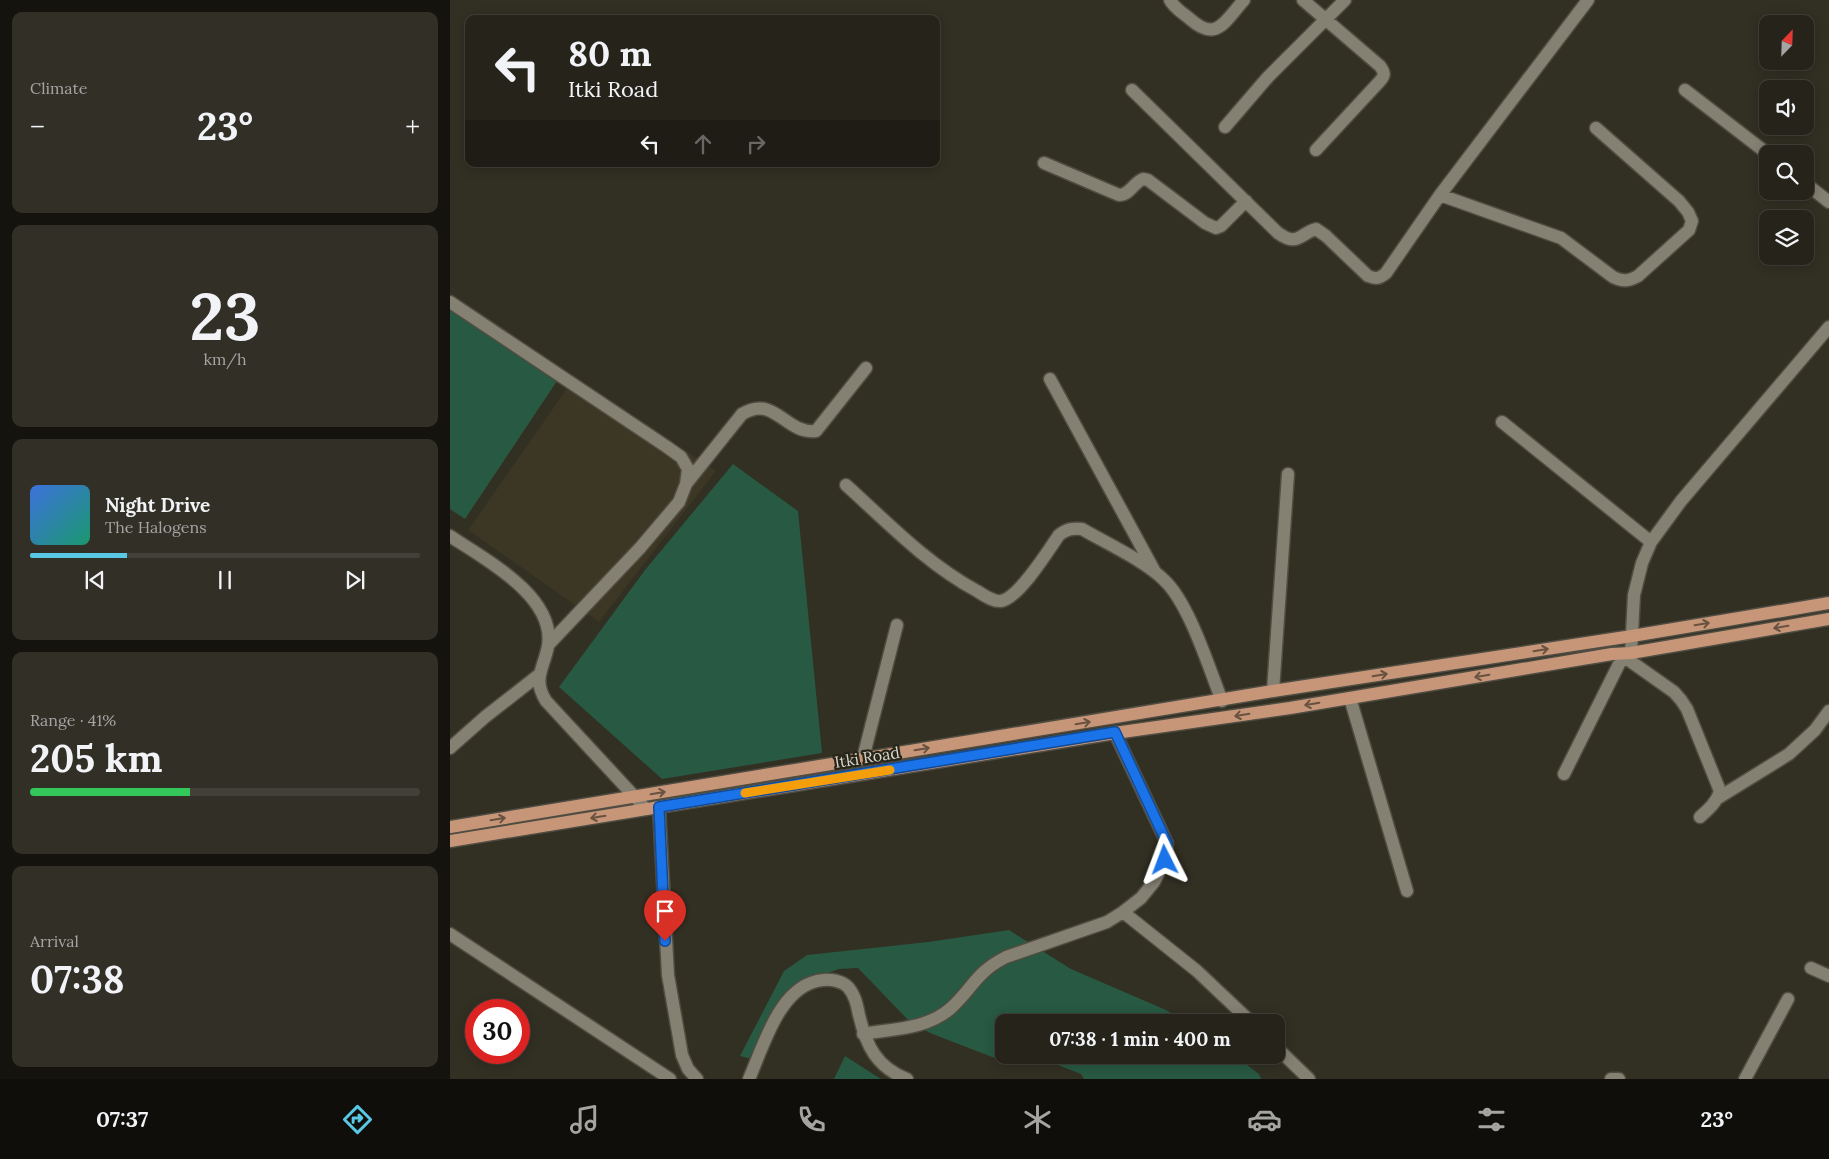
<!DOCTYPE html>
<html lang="en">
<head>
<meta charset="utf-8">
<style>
  body { margin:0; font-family:Lora,serif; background:#322f27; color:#f1f3f6; height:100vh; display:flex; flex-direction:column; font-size:19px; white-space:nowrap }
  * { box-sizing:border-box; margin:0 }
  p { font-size:16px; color:#a4a4a2 }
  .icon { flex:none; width:28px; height:28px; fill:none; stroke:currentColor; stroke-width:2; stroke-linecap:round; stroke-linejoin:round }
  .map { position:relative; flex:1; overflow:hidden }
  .side { display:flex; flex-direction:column; gap:12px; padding:12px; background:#15130e; width:450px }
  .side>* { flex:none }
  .banner { position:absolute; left:15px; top:15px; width:475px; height:152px; border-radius:10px; box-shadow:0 2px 12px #0003,0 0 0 1px #424039; background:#26231a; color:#f1f3f6; overflow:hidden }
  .needle { width:32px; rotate:23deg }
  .buttons { position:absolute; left:1309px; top:15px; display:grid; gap:10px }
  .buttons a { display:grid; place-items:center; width:55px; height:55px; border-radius:10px; background:#26231a; box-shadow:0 2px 12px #0003,0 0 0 1px #424039; font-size:25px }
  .speed { position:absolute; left:15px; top:999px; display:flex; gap:10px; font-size:25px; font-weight:700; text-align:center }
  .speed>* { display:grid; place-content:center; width:65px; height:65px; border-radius:50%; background:#26231a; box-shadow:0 2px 12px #0003,0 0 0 1px #424039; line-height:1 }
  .speed .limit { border:8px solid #d22; background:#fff; color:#111 }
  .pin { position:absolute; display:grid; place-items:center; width:42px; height:42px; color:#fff; margin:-51px -21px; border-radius:50% 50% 50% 0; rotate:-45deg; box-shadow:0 0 5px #0007 }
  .pin .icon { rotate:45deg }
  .me { position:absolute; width:55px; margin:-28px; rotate:357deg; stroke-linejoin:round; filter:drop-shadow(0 0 4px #0008) }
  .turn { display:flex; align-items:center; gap:18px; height:105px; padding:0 20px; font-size:22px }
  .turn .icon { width:65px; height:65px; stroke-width:2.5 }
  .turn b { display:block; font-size:35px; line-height:42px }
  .lanes { display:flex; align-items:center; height:48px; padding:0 20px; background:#0003; justify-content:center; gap:25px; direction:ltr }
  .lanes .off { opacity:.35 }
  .big { font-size:38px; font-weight:800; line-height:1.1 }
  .side .widget { flex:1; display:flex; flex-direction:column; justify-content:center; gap:8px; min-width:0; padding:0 18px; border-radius:10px; background:#322f27 }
  .side .dial { align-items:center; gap:0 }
  .dial b { font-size:65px; line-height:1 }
  .song { display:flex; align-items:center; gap:15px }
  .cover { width:60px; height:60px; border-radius:8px; background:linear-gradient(135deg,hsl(220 70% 55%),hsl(160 70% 35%)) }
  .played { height:5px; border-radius:2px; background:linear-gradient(90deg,#59c8e4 25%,#424039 25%) }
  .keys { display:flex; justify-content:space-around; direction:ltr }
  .heat { display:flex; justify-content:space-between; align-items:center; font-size:28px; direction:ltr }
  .charge { height:8px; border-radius:4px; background:linear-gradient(90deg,#34c759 41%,#424039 0) }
  .trip { position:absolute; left:545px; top:1014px; width:290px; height:50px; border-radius:10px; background:#26231a; box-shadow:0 2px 12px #0003,0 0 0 1px #424039; font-weight:800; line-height:50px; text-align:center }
  .tabs { display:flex; height:80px; justify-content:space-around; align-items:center; background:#0f0e0a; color:#a4a4a2 }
  .tabs .icon { width:35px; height:35px }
  .tabs .current { color:#59c8e4 }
  .tabs b { font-size:22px; color:#f1f3f6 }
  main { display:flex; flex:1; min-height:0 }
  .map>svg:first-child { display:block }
  .built { fill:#3c3624 }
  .green { fill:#285942 }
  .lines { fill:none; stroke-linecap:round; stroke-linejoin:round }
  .minor-casing { stroke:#4f4c41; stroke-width:15 }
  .major-casing { stroke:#4f4c41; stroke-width:15 }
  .minor { stroke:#848072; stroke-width:12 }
  .major { stroke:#c79679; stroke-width:12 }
  .oneway { stroke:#68523f }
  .route-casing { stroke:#114b97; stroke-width:12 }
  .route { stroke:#1a73e8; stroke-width:9 }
  .slow { stroke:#f59e0b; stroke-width:9 }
  .labels { text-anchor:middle; stroke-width:4.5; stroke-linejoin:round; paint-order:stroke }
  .street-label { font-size:16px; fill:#d7d5cd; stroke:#282519 }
</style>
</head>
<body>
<main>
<section class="side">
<div class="widget"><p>Climate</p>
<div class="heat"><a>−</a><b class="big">23°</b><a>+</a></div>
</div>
<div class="widget dial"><b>23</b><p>km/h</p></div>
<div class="widget">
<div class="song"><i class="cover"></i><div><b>Night Drive</b><p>The Halogens</p></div></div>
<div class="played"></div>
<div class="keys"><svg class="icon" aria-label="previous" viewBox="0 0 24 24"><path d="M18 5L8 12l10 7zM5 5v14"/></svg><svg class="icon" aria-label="pause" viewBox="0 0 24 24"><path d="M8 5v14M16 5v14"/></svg><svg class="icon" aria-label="next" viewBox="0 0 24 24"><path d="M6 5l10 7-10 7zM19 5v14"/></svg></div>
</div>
<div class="widget"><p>Range · 41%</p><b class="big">205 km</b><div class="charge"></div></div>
<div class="widget"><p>Arrival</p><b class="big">07:38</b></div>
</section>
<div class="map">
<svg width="1379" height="1079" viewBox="0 0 1379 1079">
  <rect width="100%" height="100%" fill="#322f23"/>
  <path class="built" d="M125 377 266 471 149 622 18 530Z"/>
  <path class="green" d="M0 298 113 372 15 519 0 509Z
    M283 464 348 511 372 753 212 779 109 687 195 570Z
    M559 930 621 969 716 1010 736 1022H554V1055H784L809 1074 811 1079H634L631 1074 600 1062H555L480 1033 460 1022 408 968 389 969 352 982 305 1060 290 1056 334 971 357 955 478 942Z
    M395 1056 431 1079H384Z"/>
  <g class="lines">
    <defs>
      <path id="minor" d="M720 0C724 8 733 13 740 19 767 43 775 21 794 0
        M853 0 930 66C935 73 935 75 930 81L866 150
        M682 90 828 233C848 247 849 234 866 229L876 236 918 276C926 279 929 279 936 273L990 195 1138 0
        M1235 90 1318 154
        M775 127 818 77 895 0
        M594 163 669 195C680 195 683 183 693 179L698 180 755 223 766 228 771 226 796 201
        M1355 183 1379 202
        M990 195 1111 238 1163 277C1173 282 1179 281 1188 276L1239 230 1242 221 1238 212 1229 201 1146 128
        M0 302 217 447 231 457 238 469 236 484 229 502 190 548 98 645
        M600 379 704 570
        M1052 422 1201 542
        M236 484 292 414C325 394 334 434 366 431L416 368
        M396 485C438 523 477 564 527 591 534 595 543 602 551 601 569 598 598 551 609 535 617 529 622 528 632 529 656 543 695 561 714 580 739 603 759 668 772 701
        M0 536C34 559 106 596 98 646 94 668 82 679 96 701L196 809
        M1181 653 1184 595 1192 563 1201 542 1231 501 1379 327
        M1167 655 1173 656 1224 692 1231 700 1237 709 1270 791C1267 802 1259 809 1250 817
        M823 691 838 474
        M900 698 957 891
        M0 748 35 717 90 674
        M413 758 447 625
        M1114 774 1173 656
        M1268 798 1339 754 1365 730 1379 711
        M209 807 218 975 232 1055 238 1069 247 1079
        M673 912 747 971 801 1022
        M0 934 220 1079
        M1361 968 1379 976
        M413 1034C442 1029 478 1029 501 1008 523 988 526 972 556 957L657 922 673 912 691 898 704 882 715 860 717 843 665 733
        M826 1047 859 1079
        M299 1079C314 1045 330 984 373 980 381 979 392 981 398 987 405 995 407 1005 409 1015 416 1045 426 1067 457 1079
        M1161 1079H1169
        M1295 1079 1338 999"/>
      <path id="major" d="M0 827 823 691 1182 636 1379 603
        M0 841 665 733 840 708 1162 654 1181 653 1379 619"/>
    </defs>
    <use href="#minor" class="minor-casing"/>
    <use href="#major" class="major-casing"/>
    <use href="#minor" class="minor"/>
    <use href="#major" class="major"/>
  </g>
  <defs><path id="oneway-shaft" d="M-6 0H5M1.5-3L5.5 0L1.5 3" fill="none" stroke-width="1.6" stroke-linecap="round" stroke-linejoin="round" transform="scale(1.25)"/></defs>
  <g class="oneway">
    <use href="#oneway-shaft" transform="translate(1252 624) rotate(-9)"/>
    <use href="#oneway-shaft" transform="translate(1331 627) rotate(171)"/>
    <use href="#oneway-shaft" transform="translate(1091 650) rotate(-9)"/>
    <use href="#oneway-shaft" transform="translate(930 675) rotate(-9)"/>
    <use href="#oneway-shaft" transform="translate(1032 676) rotate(170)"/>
    <use href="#oneway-shaft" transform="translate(862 704) rotate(170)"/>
    <use href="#oneway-shaft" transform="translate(792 715) rotate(171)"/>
    <use href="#oneway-shaft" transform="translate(633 723) rotate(-9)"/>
    <use href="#oneway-shaft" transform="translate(472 749) rotate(-9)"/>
    <use href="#oneway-shaft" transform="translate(208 793) rotate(-10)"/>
    <use href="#oneway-shaft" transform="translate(148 817) rotate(171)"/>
    <use href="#oneway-shaft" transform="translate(48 819) rotate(-9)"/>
  </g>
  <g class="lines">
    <defs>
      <path id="route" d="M215 941 209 807 665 732 717 843 715 860"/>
    </defs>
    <use href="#route" class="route-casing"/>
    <use href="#route" class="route"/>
    <path class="slow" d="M295 793 440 770"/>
  </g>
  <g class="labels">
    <g class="street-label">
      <text transform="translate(417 757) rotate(-9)" y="6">Itki Road</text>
    </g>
  </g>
</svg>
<div class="buttons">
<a><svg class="needle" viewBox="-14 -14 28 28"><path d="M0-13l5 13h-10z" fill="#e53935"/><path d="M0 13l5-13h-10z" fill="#a4a4a2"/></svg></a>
<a><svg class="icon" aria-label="sound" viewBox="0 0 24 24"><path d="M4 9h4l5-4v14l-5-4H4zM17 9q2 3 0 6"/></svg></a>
<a><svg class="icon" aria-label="search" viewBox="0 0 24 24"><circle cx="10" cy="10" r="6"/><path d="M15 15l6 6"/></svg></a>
<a><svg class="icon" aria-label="layers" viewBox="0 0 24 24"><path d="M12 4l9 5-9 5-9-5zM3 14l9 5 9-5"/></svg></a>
</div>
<div class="speed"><div class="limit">30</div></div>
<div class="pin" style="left:215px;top:941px;background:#d93025"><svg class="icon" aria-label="arrive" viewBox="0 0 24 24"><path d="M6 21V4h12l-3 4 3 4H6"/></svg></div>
<svg class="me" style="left:715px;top:860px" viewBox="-20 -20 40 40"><path d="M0-17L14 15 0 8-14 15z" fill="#1a73e8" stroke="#fff" stroke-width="4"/></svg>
<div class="trip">07:38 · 1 min · 400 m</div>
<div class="banner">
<div class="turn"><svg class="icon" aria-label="left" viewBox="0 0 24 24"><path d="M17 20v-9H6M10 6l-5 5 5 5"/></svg><div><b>80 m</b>Itki Road</div></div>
<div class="lanes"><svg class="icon" aria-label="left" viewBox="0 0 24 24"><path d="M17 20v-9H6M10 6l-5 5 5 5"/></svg><svg class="icon off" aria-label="ahead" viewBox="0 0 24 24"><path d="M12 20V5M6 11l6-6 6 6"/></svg><svg class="icon off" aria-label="right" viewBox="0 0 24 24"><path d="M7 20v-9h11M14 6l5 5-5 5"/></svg></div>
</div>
</div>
</main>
<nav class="tabs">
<b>07:37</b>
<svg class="icon current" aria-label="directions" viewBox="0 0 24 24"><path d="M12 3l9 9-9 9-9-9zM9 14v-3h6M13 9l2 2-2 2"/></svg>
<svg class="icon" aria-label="music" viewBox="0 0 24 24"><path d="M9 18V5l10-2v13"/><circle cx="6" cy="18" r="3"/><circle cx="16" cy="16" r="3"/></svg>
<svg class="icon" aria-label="phone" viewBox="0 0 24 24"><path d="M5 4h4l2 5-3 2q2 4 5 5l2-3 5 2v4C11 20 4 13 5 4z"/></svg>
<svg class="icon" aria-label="climate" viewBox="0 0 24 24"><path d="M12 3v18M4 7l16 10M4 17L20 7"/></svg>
<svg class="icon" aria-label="car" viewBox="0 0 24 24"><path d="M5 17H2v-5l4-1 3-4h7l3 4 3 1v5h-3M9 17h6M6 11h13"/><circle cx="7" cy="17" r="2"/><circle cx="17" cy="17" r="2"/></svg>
<svg class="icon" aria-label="filters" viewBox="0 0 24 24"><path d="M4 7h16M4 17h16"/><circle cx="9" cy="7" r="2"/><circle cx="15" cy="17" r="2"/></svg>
<b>23°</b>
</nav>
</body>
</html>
